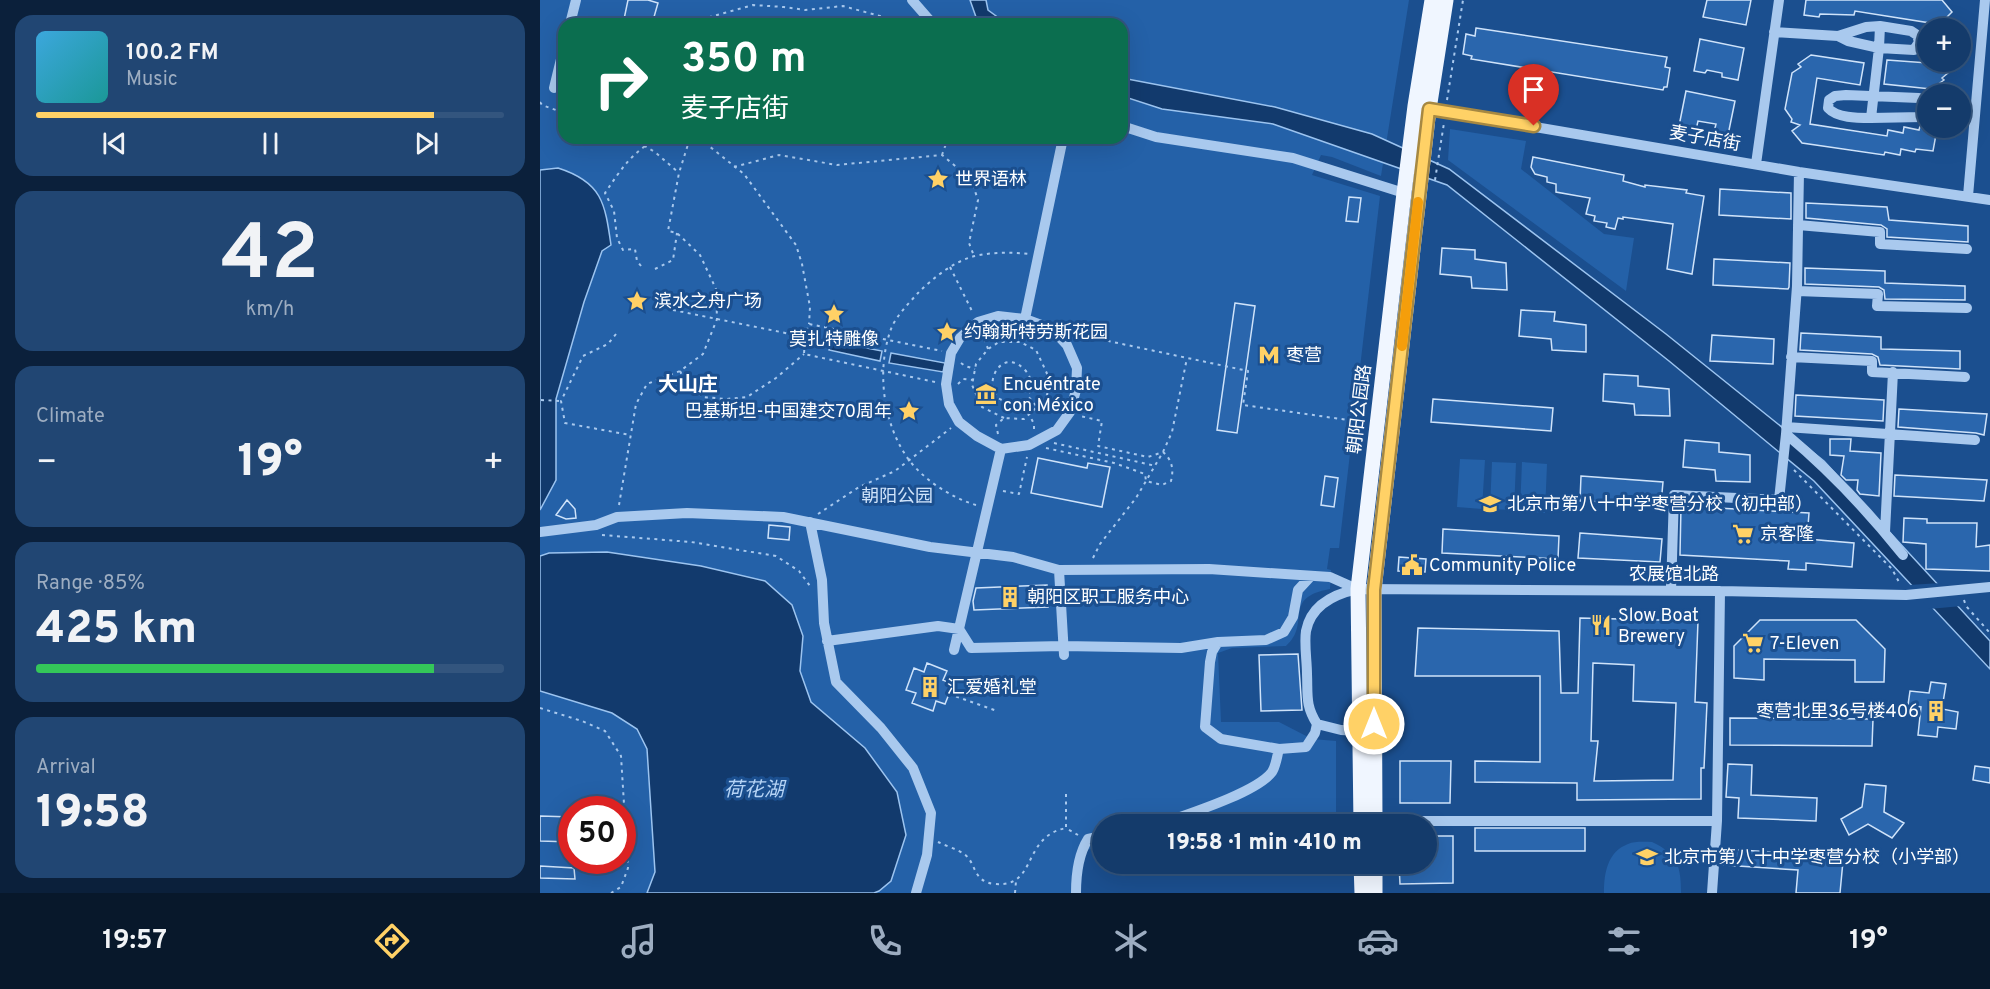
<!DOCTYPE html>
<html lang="en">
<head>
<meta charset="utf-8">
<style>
  body { margin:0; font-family:Overpass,"Noto Sans SC",sans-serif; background:#214673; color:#f1f3f6; height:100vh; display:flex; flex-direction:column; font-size:22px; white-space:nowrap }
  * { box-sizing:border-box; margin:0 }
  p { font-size:20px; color:#9dadc1 }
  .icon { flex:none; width:33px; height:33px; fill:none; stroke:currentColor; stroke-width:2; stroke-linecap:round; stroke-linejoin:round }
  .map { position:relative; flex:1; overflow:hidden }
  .side { display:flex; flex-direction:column; gap:15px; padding:15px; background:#0b203b; width:540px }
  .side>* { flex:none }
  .top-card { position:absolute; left:18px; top:18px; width:570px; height:126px; border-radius:18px; box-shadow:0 6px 24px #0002,0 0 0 2px #33557e; background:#0b6e4f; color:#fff; overflow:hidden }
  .controls { position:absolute; left:1377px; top:18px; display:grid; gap:12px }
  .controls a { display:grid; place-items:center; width:54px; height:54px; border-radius:50%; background:#143b6b; box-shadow:0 6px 24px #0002,0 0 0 2px #33557e; font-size:30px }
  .speed { position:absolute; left:18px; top:796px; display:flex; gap:12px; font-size:30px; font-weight:700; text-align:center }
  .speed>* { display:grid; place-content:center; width:78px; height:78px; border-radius:50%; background:#143b6b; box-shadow:0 6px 24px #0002,0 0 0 2px #33557e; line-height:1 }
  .speed .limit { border:9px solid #d22; background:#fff; color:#111 }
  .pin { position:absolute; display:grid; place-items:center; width:51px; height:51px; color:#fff; margin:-62px -26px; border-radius:50% 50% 50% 0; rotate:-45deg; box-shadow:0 0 6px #0007 }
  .pin .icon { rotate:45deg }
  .me { position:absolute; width:66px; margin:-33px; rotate:0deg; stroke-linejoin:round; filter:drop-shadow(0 0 4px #0008) }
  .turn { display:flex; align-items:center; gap:21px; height:126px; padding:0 24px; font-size:27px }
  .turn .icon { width:78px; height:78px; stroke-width:2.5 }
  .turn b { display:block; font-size:42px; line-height:51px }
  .big { font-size:45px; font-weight:800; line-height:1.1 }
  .side .widget { flex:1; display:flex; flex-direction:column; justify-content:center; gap:9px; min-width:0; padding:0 21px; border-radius:18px; background:#214673 }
  .side .dial { align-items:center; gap:0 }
  .dial b { font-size:78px; line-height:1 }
  .song { display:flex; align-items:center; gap:18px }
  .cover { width:72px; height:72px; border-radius:9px; background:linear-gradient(135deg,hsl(200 70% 55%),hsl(180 70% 35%)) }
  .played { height:6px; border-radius:3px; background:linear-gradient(90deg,#ffd166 85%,#33557e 85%) }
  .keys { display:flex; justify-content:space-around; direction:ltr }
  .heat { display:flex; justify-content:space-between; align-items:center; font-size:33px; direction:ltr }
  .charge { height:9px; border-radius:4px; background:linear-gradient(90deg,#34c759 85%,#33557e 0) }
  .trip { position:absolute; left:552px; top:814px; width:345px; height:60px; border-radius:30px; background:#143b6b; box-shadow:0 6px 24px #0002,0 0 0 2px #33557e; font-weight:800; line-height:60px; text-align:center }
  .menu { display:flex; height:96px; justify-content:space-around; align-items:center; background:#08182b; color:#9dadc1 }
  .menu .icon { width:42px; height:42px }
  .menu .current { color:#ffd166 }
  .menu b { font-size:27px; color:#f1f3f6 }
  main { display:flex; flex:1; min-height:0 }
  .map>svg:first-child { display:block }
  .green { fill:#2461a8; fill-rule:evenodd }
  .water { fill:#123a6d; stroke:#9cc4f0; stroke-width:1.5 }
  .pier { fill:#1b4f8f }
  .building { fill:#2a66ad; stroke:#cfe3fa; stroke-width:1.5; fill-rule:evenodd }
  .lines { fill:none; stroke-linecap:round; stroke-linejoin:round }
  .path { stroke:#a9c9ee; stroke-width:2; stroke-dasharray:3 4.5; stroke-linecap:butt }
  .minor { stroke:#a9c9ee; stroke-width:10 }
  .major { stroke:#f0f6ff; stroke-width:15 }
  .route-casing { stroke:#a68842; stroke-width:15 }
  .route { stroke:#ffd166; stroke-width:10 }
  .slow { stroke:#f59e0b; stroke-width:10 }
  .labels { text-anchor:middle; stroke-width:6; stroke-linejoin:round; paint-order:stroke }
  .street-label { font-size:18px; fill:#fff; stroke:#1b4f8f }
  .poi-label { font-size:18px; fill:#fff; stroke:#1b4f8f; text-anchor:start }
  .park-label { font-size:18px; fill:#cfe3fa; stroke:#1b4f8f }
  .neighbourhood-label { font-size:20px; font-weight:bold; fill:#fff; stroke:#1b4f8f }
  .water-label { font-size:20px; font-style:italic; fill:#b5d3f5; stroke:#1b4f8f }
</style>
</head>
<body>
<main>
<section class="side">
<div class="widget">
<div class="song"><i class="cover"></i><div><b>100.2 FM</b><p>Music</p></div></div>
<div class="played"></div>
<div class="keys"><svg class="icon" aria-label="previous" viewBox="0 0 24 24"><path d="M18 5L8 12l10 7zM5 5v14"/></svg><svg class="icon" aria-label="pause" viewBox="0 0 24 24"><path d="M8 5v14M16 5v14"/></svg><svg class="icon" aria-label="next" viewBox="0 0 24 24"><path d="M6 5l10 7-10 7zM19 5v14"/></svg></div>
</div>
<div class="widget dial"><b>42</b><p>km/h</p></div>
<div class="widget"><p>Climate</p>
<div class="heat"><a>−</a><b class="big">19°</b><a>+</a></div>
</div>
<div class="widget"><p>Range · 85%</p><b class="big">425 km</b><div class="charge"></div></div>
<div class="widget"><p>Arrival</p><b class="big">19:58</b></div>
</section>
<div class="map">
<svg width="1450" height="893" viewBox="0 0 1450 893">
  <rect width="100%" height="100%" fill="#1b4f8f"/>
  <path class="green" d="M0 0H869L841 176 792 157 781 155 772 175 840 196 799 548H790L787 569 791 570 790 589C741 598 772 623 746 646L692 648 678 653 681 722H739L772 739 796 741V813L742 814 695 825H562V846L546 850 540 876 541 893H0ZM24 24H582V138H24ZM32 810H82V861H32Z
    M910 129 986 141 981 169 1064 234 1094 238 1086 291 908 160Z
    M920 459 945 460 942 509 917 507Z
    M952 462 976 463 974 510 950 509Z
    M982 462 1007 464 1005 513 980 511Z
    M1112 842C1138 854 1141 867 1141 893H1064C1064 874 1067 852 1088 844 1095 841 1105 842 1112 842Z"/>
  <path class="water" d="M430 0H446L448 10 467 24H444L436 17Z
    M582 78 735 107 832 134 909 169 1126 334 1284 461 1450 641V669L1274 481 1129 361 907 185 733 124 622 109 582 96Z
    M18 168C62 182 65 203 71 245L62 251 44 302 16 399V480L0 510V170Z
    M291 341 342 351 340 361 289 350Z
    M351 353 405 363 403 372 349 363Z
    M67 552 161 566 225 581 252 605 263 636 260 671 271 702 325 748 357 792 366 835 351 881 339 891 334 893H107L115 872 107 749 97 729 72 713 0 691V556L9 553Z"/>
  <path class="pier" d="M1401 583 1422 606 1389 609 1369 585Z"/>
  <path class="building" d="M88 0H108L118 3 112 24H83Z
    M1167 0H1211L1206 25 1163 17Z
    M1266 0H1402L1412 12 1407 17 1419 28H1390V23L1315 11 1314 15 1280 14 1279 17 1264 15Z
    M936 28 1127 57 1125 67 1130 68 1127 87H1124L1123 90 931 59 932 56 923 54 926 34 935 36Z
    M1160 39 1204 48 1198 80 1182 77V73L1167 70 1165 73 1154 71Z
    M1271 55 1324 63 1320 85 1277 78 1270 124 1347 136 1348 130 1363 133 1364 127 1379 130 1380 126 1397 129 1393 151 1376 149 1375 152 1361 149 1360 155 1345 152 1344 155 1262 143 1252 131 1260 125 1251 122 1252 119 1245 109 1252 73 1261 67 1258 64Z
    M1347 60 1388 63 1414 62V68L1402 78 1404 80 1391 89 1344 84Z
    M1146 91 1195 101 1188 135 1174 132 1176 124 1158 121 1156 130 1139 126Z
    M993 157 1084 175 1083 181 1105 187V185L1147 190 1146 193 1164 196 1152 274 1127 269 1133 224 1083 217V219L1078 218 1075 229 1066 227 1067 223 1054 221 1055 216 1046 214 1050 198 1016 192V184L1007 182V177L995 174 991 167Z
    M1180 189 1251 193V219L1179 215Z
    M809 197 821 198 818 222 806 221Z
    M1266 203 1347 207 1349 220 1428 226V242L1347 237V229L1341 225 1266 218Z
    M902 248 935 250V259L966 263 967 290 932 288 931 277 900 274Z
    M1174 259 1250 263 1249 287 1248 289 1173 285Z
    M1265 268 1345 271V283L1425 286V300L1345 299 1344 290 1339 287 1265 284Z
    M695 303 715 306 697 433 677 430Z
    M981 310 1015 312 1014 321 1046 325V352L1012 350 1011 339 979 336Z
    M1261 333 1341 337V349L1420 351V369L1340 365 1338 357 1332 354 1260 350Z
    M1172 335 1234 339 1233 364 1170 361Z
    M1064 374 1098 376V386L1129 389 1130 416 1095 415 1094 404 1063 401Z
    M1256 395 1344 400 1343 421 1255 416Z
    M893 399 1013 408 1011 431 891 422Z
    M1359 409 1447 414 1444 435 1436 433 1358 427Z
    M1290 439H1311L1310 451 1341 453 1339 496 1320 494 1317 490 1318 480H1306L1301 475 1304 456 1290 455Z
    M1145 440 1179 443V452L1210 455V482L1176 481 1175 470 1143 467Z
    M498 458 547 468 548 463 570 467 562 507 491 493Z
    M1355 475 1447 480 1444 501 1354 496Z
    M785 476 798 478 794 507 781 505Z
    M1041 476 1123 482 1121 504 1040 501Z
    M27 500 35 509 36 518 26 519 16 515Z
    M1141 506 1269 513 1267 539 1314 543 1312 567 1266 563V570L1248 569 1249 561 1140 555Z
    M1364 518 1387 519V523H1437L1436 547 1450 545V571L1386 569V544L1363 542Z
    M229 525 250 527 249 540 228 538Z
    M903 529 1019 536 1018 559 902 553Z
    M1040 533 1122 539 1120 562 1038 558Z
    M859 557 886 559 885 572 858 571Z
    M507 585 508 607 434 610 433 601 436 588Z
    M1040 618 1158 621 1155 702 1167 703 1164 768H1161V799L1037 800V783L935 782V761L1000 762V676H875L878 628 1019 631 1021 693H1038ZM1053 663 1094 665 1093 701 1136 703 1133 780 1054 781 1058 741H1051Z
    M1220 620H1316L1345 649 1344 682H1315V660L1224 659V680L1194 678V646Z
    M758 654 762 710 721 711 719 655Z
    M387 663 407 671 403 680 413 684 405 704 396 701 393 711 372 703 376 693 366 690 374 668 384 672Z
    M1391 682 1406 684 1402 709 1418 712 1416 729 1398 727 1397 737 1378 735 1381 707 1368 705 1370 691 1389 693Z
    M1190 718 1333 719 1332 746 1190 745Z
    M860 761H911L910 803H860Z
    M1188 764 1212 765 1211 795 1277 798 1276 821 1198 818 1199 798 1186 797Z
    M1435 766 1450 768V783L1433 780Z
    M1325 784 1346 786 1344 812 1364 823 1352 838 1328 824 1309 835 1301 819 1322 807Z
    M0 816 32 817V842L0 841Z
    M935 828H1045V851H935Z
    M886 836H913V883L860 884 859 864H886Z
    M1184 849 1246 853V857L1303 861 1300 893H1256L1258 870 1183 865Z
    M0 866 34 868 35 879 0 878Z"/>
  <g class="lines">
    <path class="path" d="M132 24 159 20 213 5 244 7 265 10 303 6 369 24
      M907 100 923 0
      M0 102 2 105 24 113
      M91 138 115 152 139 173
      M159 138 204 174 256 245 262 264 270 307 269 324
      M402 155 408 138
      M194 167 239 155 297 165 402 155 431 179 438 200 429 243 434 256
      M895 180 904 123
      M101 266 97 261 95 249 83 250 77 238 74 211 65 193C82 168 91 153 118 138
      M410 267 433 313
      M115 269 133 260 137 233
      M133 310 265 337
      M442 332 448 349
      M531 333 708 371 703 405 822 422
      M76 334 68 344 43 356 21 401 25 423 90 435
      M421 363 425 366 435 369
      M140 371 147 385 163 397 186 399 207 397 236 378 264 354
      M395 382 264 354 265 337 269 324 402 351
      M418 384 423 379 433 380
      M1 400 21 401
      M464 418 442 407 432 385 436 364 448 349 459 342H480L496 350 510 380 507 395 502 401
      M494 429V424L482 400C432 414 454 338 485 370 493 379 492 386 488 396L497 407 502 402 515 414
      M458 434 456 425 464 418 484 419 497 407
      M821 440 828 380
      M514 443 616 466
      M506 448 574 463 605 474 606 481 622 485 631 481C634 469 632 460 623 452L608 457 558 446 562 421 540 416
      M1254 470 1352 569 1360 584
      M463 491 479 494 487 457
      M79 505 96 404 107 384 140 371 163 354 177 319 176 289 160 255 137 233 128 231 139 173 150 138
      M436 505C412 498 384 480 369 460 343 425 336 370 351 329 356 316 369 303 378 293 393 278 414 261 435 256 453 252 471 252 489 254
      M278 514 319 487 355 471 411 428
      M62 535 151 542 236 556 259 571 270 586
      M553 558 560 544 596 498 623 452 632 432 647 358
      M1424 600 1426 606 1450 633
      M409 694 457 711
      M0 708 42 721 65 731 81 756 88 868 81 887 71 893
      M526 794V828L538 835
      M398 842C406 846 417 849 424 854 437 863 432 882 455 884 498 888 481 837 526 828
      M475 893 476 881"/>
    <path class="minor" d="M372 0 393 24
      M30 24 36 0
      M1234 32 1298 36 1308 41 1339 48 1331 118 1382 117 1388 115
      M1298 36 1326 27 1340 26 1371 31 1377 35 1379 42 1374 50 1339 48 1340 26
      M14 88 24 47
      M884 108 1259 172 1450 200
      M1331 118C1317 118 1297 118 1288 108L1289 100 1295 96 1306 95 1379 98 1388 102
      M582 126 616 137 753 158 864 193
      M1216 164 1239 0
      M1259 172 1257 286 1246 434C1289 470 1328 511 1363 555
      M1428 196 1445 0
      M1258 225 1340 232V244L1427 249
      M1257 291 1338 294 1337 306 1427 308
      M458 316 485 319 512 329 527 345 537 368 536 390 530 412 517 430 489 445 461 449 437 436 419 422 409 404 406 384 411 353 420 338 438 322Z
      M485 319 523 138
      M1251 357 1332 361V372L1425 377
      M1246 427 1435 440
      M270 522 282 580 284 623 296 682 341 728 373 768 391 813 387 855 376 893
      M0 532 56 525 77 517 147 513 243 517 390 547 473 557 519 570 669 569 790 577 817 589
      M1345 532 1353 372
      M519 570 524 655
      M1131 590 1134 495 1239 500 1246 434
      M287 641 398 626 419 629 431 648 523 646 641 648 678 642
      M414 650 461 449
      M819 731 801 730 777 724C765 705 768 695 767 674 767 661 764 644 766 631 771 605 794 594 818 589L1180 591 1366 595 1450 587
      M739 749 681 739 665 727 670 662 672 652 678 642 726 640 744 632 753 617 758 590 771 576
      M835 821H1177
      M617 825C645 815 716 793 732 772 736 766 737 756 739 749L766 747 775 733 777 724
      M536 893C536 875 538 855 548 839L562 836
      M1172 893 1177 821 1180 591"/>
    <path class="major" d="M821 825 818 589 864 193 875 106 892 0
      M835 825 834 590 889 109 906 0
      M821 864 822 893
      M835 864V893"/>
  </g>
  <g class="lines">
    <defs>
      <path id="route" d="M834 724V590L889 109 994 126"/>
    </defs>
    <use href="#route" class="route-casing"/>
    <use href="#route" class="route"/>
    <path class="slow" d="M862 346 878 202"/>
  </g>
  <defs>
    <symbol id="sight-bare" viewBox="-9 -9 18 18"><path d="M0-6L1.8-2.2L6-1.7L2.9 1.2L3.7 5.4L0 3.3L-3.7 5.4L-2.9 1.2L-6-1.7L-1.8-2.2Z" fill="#ffd166" stroke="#1b4f8f" stroke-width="2.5" paint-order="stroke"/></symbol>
    <symbol id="metro-bare" viewBox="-9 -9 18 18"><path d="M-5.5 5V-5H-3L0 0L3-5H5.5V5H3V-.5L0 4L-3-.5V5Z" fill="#ffd166" stroke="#1b4f8f" stroke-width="2.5" paint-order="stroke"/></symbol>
    <symbol id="museum-bare" viewBox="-9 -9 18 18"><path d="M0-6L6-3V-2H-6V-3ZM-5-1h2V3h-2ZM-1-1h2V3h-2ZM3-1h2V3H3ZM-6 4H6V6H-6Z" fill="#ffd166" stroke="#1b4f8f" stroke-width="2.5" paint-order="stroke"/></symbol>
    <symbol id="school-bare" viewBox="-9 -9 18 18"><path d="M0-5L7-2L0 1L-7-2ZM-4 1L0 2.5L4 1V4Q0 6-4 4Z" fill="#ffd166" stroke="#1b4f8f" stroke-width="2.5" paint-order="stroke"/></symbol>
    <symbol id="supermarket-bare" viewBox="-9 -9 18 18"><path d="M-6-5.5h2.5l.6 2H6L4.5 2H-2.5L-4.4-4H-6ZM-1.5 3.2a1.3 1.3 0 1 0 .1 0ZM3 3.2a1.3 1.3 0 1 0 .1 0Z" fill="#ffd166" stroke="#1b4f8f" stroke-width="2.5" paint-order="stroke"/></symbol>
    <symbol id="civic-bare" viewBox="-9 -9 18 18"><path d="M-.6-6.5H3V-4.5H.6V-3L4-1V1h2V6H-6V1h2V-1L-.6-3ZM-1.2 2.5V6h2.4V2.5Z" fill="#ffd166" stroke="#1b4f8f" stroke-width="2.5" paint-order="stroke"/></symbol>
    <symbol id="building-bare" viewBox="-9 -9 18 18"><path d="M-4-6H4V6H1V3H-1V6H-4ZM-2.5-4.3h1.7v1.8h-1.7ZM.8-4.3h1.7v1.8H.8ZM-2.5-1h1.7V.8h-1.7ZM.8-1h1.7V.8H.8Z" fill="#ffd166" stroke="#1b4f8f" stroke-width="2.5" paint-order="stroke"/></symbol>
    <symbol id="restaurant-bare" viewBox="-9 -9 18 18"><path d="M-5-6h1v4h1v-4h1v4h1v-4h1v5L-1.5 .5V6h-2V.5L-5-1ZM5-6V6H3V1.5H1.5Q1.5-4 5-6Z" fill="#ffd166" stroke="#1b4f8f" stroke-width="2.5" paint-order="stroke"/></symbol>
  </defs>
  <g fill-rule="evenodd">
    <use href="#sight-bare" x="383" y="164" width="30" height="30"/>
    <use href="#sight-bare" x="82" y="286" width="30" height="30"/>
    <use href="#sight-bare" x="279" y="299" width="30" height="30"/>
    <use href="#sight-bare" x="392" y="317" width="30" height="30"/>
    <use href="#metro-bare" x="714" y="340" width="30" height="30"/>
    <use href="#museum-bare" x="431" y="379" width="30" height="30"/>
    <use href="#sight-bare" x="354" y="396" width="30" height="30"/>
    <use href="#school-bare" x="935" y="489" width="30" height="30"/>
    <use href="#supermarket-bare" x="1188" y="519" width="30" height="30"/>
    <use href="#civic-bare" x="857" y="550" width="30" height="30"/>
    <use href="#building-bare" x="455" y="582" width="30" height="30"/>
    <use href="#restaurant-bare" x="1046" y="610" width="30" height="30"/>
    <use href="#supermarket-bare" x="1198" y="628" width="30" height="30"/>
    <use href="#building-bare" x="375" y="672" width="30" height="30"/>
    <use href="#building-bare" x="1381" y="696" width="30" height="30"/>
    <use href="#school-bare" x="1092" y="842" width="30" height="30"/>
  </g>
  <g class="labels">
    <g class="street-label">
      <text transform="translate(1165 138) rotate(10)" y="6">麦子店街</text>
      <text transform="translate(819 409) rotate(-83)" y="6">朝阳公园路</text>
      <text x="1134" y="580">农展馆北路</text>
    </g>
    <g class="poi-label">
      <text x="415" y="185">世界语林</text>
      <text x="114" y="307">滨水之舟广场</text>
      <text x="424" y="338">约翰斯特劳斯花园</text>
      <text x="294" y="345" text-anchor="middle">莫扎特雕像</text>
      <text x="746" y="361">枣营</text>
      <text x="463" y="390">Encuéntrate<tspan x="463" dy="21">con México</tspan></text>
      <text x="352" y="417" text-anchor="end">巴基斯坦-中国建交70周年</text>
      <text x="967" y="510">北京市第八十中学枣营分校（初中部）</text>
      <text x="1220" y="540">京客隆</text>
      <text x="889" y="571">Community Police</text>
      <text x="487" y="603">朝阳区职工服务中心</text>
      <text x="1078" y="621">Slow Boat<tspan x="1078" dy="21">Brewery</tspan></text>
      <text x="1230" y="649">7-Eleven</text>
      <text x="407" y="693">汇爱婚礼堂</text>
      <text x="1379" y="717" text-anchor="end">枣营北里36号楼406</text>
      <text x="1124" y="863">北京市第八十中学枣营分校（小学部）</text>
    </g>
    <g class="park-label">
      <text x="357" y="502">朝阳公园</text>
    </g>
    <g class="neighbourhood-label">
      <text x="148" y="391">大山庄</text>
    </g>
    <g class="water-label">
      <text x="214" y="796">荷花湖</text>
    </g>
  </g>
</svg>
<div class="controls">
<a>+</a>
<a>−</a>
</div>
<div class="speed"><div class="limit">50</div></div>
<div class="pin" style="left:994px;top:126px;background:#d93025"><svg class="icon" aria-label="arrive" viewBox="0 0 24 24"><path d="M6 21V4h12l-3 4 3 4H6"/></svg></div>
<svg class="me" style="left:834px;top:724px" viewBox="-20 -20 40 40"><circle r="17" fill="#ffd166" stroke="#fff" stroke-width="3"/><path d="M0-11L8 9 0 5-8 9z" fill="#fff"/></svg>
<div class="trip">19:58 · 1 min · 410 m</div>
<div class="top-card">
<div class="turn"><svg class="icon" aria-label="right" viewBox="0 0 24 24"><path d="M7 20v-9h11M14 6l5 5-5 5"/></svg><div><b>350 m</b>麦子店街</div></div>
</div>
</div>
</main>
<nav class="menu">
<b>19:57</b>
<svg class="icon current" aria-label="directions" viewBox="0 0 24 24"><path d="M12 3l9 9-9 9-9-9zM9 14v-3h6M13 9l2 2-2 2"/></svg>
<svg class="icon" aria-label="music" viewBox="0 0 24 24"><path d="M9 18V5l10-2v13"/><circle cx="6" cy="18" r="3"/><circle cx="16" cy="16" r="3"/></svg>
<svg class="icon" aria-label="phone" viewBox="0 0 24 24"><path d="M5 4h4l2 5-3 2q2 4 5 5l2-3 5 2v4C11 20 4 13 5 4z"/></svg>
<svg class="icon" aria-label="climate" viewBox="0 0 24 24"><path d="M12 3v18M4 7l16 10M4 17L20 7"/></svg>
<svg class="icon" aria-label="car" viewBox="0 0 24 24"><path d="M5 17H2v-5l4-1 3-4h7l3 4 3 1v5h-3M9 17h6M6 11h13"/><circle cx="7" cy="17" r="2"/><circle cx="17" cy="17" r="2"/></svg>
<svg class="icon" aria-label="filters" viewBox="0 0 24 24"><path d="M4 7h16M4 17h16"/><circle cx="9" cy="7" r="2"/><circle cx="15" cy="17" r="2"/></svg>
<b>19°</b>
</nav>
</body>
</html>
